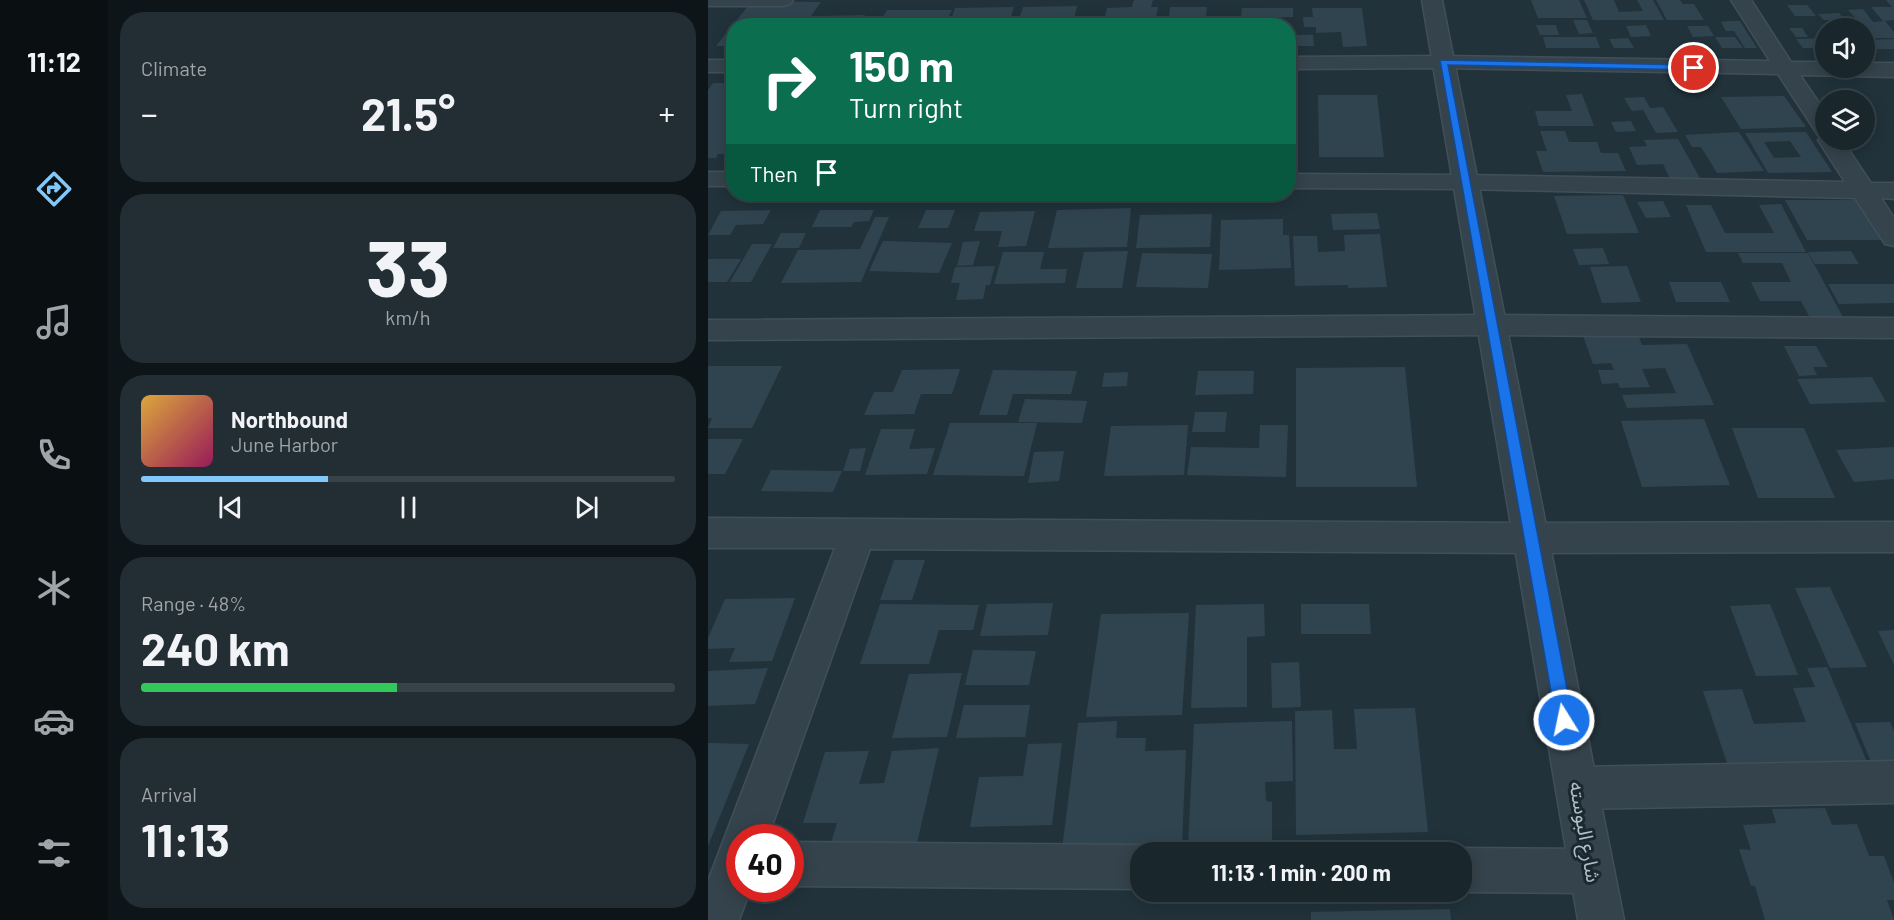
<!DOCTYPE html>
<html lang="en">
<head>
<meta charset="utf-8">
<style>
  body { margin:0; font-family:Barlow,"Noto Sans Arabic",sans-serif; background:#222e34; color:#f1f3f6; height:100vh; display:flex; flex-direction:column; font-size:22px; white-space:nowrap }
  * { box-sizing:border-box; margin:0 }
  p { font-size:20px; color:#9fa5a9 }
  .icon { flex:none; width:33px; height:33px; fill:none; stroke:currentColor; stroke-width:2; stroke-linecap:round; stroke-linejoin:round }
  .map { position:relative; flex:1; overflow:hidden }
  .side { display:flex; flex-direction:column; gap:12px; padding:12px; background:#0e1518; width:600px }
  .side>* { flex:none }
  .top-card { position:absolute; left:18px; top:18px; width:570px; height:183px; border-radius:24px; box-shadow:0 3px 15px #0003,0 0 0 2px #374348; background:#0b6e4f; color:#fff; overflow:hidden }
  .buttons { position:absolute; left:1107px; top:18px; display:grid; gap:12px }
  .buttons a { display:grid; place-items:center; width:60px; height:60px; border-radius:50%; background:#19262c; box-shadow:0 3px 15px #0003,0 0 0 2px #374348; font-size:30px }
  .speed { position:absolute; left:18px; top:824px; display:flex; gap:12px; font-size:30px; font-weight:700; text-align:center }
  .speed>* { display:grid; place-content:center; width:78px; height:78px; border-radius:50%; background:#19262c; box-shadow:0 3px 15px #0003,0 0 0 2px #374348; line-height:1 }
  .speed .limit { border:9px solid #d22; background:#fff; color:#111 }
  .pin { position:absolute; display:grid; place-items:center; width:51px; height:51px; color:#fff; margin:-26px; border:3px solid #fff; border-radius:50%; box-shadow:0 2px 6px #0007 }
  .me { position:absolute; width:66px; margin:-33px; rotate:350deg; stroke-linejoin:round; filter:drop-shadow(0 0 4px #0008) }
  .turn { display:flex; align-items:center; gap:21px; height:126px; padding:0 24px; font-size:27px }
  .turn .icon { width:78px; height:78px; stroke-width:2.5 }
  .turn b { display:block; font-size:42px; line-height:51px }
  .then { display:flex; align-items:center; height:57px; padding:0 24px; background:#0003; gap:12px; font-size:22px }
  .big { font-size:45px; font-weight:700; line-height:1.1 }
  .side .tile { flex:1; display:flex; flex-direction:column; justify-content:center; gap:9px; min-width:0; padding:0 21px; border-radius:24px; background:#222e34 }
  .side .dial { align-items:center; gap:0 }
  .dial b { font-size:78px; line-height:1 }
  .song { display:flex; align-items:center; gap:18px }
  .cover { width:72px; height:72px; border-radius:9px; background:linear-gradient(135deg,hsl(40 70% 55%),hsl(330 70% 35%)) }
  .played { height:6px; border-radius:3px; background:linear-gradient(90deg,#82c8fb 35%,#374348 35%) }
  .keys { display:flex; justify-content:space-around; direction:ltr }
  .heat { display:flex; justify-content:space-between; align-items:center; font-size:33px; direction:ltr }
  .charge { height:9px; border-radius:4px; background:linear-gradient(90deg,#34c759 48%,#374348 0) }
  .trip { position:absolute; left:422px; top:842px; width:342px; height:60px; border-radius:24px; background:#19262c; box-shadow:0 3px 15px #0003,0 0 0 2px #374348; font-weight:700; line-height:60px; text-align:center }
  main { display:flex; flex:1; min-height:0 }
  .tab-bar { display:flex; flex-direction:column; width:108px; justify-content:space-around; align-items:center; background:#0a0f12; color:#9fa5a9 }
  .tab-bar .icon { width:42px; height:42px }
  .tab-bar .current { color:#82c8fb }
  .tab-bar b { font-size:27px; color:#f1f3f6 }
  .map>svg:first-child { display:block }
  .building { fill:#304450; fill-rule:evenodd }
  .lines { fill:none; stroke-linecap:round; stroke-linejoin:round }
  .minor-casing { stroke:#414f58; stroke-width:3 }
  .tertiary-casing { stroke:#414f58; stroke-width:3 }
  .minor { fill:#35434c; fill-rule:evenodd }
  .tertiary { fill:#35434c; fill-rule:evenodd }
  .route { fill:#1a73e8; stroke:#114b97; stroke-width:1.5 }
  .labels { text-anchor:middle; stroke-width:6; stroke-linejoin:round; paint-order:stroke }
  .street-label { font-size:20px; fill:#b0bec8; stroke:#1b2830 }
</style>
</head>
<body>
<main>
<nav class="tab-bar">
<b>11:12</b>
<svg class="icon current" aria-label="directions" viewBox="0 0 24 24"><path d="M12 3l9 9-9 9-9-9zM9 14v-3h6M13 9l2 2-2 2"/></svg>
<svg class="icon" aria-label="music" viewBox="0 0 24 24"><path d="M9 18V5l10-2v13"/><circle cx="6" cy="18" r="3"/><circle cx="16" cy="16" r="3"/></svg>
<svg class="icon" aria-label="phone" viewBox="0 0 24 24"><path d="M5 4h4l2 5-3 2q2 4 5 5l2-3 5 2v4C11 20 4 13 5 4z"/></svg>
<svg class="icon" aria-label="climate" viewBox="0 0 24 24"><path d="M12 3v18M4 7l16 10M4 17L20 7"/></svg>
<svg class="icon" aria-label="car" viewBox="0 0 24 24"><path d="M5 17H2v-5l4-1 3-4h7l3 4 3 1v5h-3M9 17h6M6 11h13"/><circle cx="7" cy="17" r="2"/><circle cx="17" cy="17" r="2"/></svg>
<svg class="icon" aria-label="filters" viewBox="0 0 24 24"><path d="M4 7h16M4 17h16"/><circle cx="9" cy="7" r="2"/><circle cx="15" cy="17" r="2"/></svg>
</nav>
<section class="side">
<div class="tile"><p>Climate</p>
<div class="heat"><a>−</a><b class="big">21.5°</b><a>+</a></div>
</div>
<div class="tile dial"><b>33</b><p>km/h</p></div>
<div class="tile">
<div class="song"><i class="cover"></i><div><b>Northbound</b><p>June Harbor</p></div></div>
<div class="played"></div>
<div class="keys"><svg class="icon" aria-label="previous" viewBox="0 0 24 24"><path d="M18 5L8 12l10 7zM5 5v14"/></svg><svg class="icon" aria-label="pause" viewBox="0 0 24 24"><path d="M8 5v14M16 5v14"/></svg><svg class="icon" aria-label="next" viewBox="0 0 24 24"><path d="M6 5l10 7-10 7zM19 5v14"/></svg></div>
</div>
<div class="tile"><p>Range · 48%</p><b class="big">240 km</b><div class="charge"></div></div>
<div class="tile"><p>Arrival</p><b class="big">11:13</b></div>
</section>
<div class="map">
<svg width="1186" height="920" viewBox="0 0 1186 920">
  <rect width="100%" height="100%" fill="#21323b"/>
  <path class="building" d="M426 0H445L443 7H450L448 17H397L399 8 424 7Z
    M823 0H871L879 18H830Z
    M876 0H906L911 12 935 11 929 0H945L956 20H885Z
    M948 0H972L975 4H986L996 20H959Z
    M1178 0H1186V20L1175 21 1163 7H1184Z
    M44 1 113 2 96 26H26V46H8Z
    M1079 5H1099L1108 16H1087Z
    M369 6 365 24 325 25 327 16H312L315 7Z
    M306 7 300 26H241L247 8Z
    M462 7H499L497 25H460Z
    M534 8H585V17L533 18Z
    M604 8H654L659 46 635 47 633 32 608 33V27H596L595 17H605Z
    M1155 9 1165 22 1177 21 1186 32V38H1156V28H1138L1132 22H1151L1140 10Z
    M179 10H244L236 26H169Z
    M1131 13 1137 20H1116L1110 14Z
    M157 15 151 26H106L113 16Z
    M865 20H879L885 33 871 34Z
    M1021 21H1032L1049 48H1037L1026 31H1018L1013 22Z
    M828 25H848L851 35H832Z
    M938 25 943 36 923 37 918 26Z
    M979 26H1000L1006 36 985 37Z
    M1081 28H1094L1100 37H1088Z
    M584 35H605L606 46H584Z
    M835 37H888L892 48H838Z
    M1007 37H1027L1035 48H1014Z
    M920 38 926 48H906L901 39Z
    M1118 38V48H1095L1088 39Z
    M1186 39V49H1156V40Z
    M5 83H26V154H10L8 158H0V90Z
    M874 94 886 126H831L827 111H864L858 95Z
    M610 95H669L676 157H611Z
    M1076 96 1098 127 1033 129 1013 97Z
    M936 97 942 108 955 107 970 132 948 133 935 110 924 111 916 98Z
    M923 121 928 131 908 132 903 122Z
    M832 131H857L861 142H889L893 153H910L918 171 835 172 828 151H839Z
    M1031 132 1056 171 1009 173 993 147H984L977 135Z
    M1098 132 1124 172 1060 173 1037 133ZM1082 141 1093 157 1066 158 1056 142Z
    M970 139 992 178 962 179 955 164 929 165 921 147 939 146 936 140Z
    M915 195 931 233 859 234 846 196Z
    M1077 200H1150L1176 240H1099Z
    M955 201 963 217 938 218 929 202Z
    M1073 204 1098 252H998L978 205H1003L1017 233H1066L1051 205Z
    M423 208 419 247 340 248 349 210Z
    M63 210 55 224 28 225 22 235H0L13 211Z
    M112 210H166L161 221 146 222 143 227H104Z
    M218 210H247L240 228H210Z
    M327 211 318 246 290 247 294 231H266L272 212Z
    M669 213 672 229 625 230 623 214Z
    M504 214 502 247 428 248 432 215Z
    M167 217H181L153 282 73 283 90 250 152 249Z
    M575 219V235H581L583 268 511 270 513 220Z
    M73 233H98L91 248H65Z
    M672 234 679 287 640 288V285L587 286 585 236H609L610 252 637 251 636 235Z
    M175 241 244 243 231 273 161 271Z
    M272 241 265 265 249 266 255 242Z
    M44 244H64L43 282H22Z
    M895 248 901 264 871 265 865 249Z
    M420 251 414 288H368L376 252Z
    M1143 251 1151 264H1107L1100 252Z
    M295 252H336L332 269H359L357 283 286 284Z
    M434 253 504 254 500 288 428 287Z
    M1030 253H1100L1136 319 1102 318 1093 301H1052L1043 282H1083L1074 263H1035Z
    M0 259H33L19 282H0Z
    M287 266 282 285H278L275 299 248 300 252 283H243L247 267Z
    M919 266 933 302 894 303 882 267Z
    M961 282H1013L1022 302H968Z
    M1120 284H1186V303L1131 304Z
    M928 329 934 345 979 344 1006 405 919 408 914 395 968 393 957 368 934 369 942 387 912 388 910 383 894 384 890 370H906L903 363 885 364 873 330Z
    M1076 346H1108L1120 367H1105L1109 375 1091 376Z
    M0 366H74L44 428H0L4 418H0Z
    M697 367 709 487H588V368Z
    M252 369 244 394H213L206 414 156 415 166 392H185L194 370Z
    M285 370 369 371 363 394H305L299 415H271Z
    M490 371H546L545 394 487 395Z
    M420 372 419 386 394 387 396 373Z
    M1164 377 1178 402 1102 404 1089 379Z
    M317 399 379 401 374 423 310 422Z
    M487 412H519L517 432H484Z
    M996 419 1022 485 934 487 913 421Z
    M242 423H329L316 476 225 475Z
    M480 425 476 475 396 476 403 426Z
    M552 425H580L578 477 479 475 483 447 551 448Z
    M1024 428H1096L1127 498H1050Z
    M173 429H207L201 449 227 448 219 474 157 475Z
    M0 439H35L17 474H0Z
    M1186 447V479L1146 482 1128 450Z
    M158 448 152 471H135L142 449Z
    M356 451 351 481 320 483 326 452Z
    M63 470 134 471 125 492 53 491Z
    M186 560H217L204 600H172Z
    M1122 587 1159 667 1122 668 1087 588Z
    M87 598 64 661 21 662 27 648 0 649V638L17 599Z
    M345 603 340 635 272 636 279 604Z
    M172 604 271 605 265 630H231L221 664H152Z
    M556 604 557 636 539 637V707L483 708 488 605Z
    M593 604H661L663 634H593Z
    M1062 604 1090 675 1048 676 1022 606Z
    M481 613 474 715 378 717 393 614Z
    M1186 630V665L1170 631Z
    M265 650 328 651 321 685H257Z
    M591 662 593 707 564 708 563 663Z
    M1119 667 1159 762 1020 766 995 691 1034 689 1046 724 1098 722 1085 688 1107 687 1099 668Z
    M60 668 47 704 0 706V671Z
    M254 673 239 737 184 738 201 674Z
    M256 705H322L317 737 248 738Z
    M707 708 720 832 588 835 587 711 624 710 626 749H649L646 709Z
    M409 721 408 738H438L437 751 478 750 474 845 354 849 370 723Z
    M584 721 585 781 557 782 558 801 564 802V845L480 848 486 724Z
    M1182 722 1186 731V761L1163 762 1147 723Z
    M0 743 41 744 0 846Z
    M354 743 344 825 262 827 271 777 315 776 320 744Z
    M231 748 209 843 122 846 129 823H95L117 752 161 751 151 784 176 783 184 751Z
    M1117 808 1124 825 1149 824 1161 856H1176L1186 883V900H1179L1186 920H1057L1047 886H1043L1031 849 1043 850 1035 825 1068 823 1064 809Z
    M742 909 743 920H603V912Z"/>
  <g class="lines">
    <defs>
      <path id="minor" d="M0 0H85L82 4 75 6H0Z
        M1023 0H1043L1083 62H1118V68H1156V63H1186V77L1092 75 1118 113V140H1134L1163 183H1186V199L1173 198 1186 218V246L1177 244 1147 198 757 189 580 188V174L757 175 1137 182 1110 140 1112 138 1070 74 735 68 580 69V57L735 56 1062 61Z
        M0 60H26V72H0Z
        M0 172H26V186H0Z
        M784 315 1186 318V338L784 335 0 340V320Z
        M0 518 823 523 1186 522V552L823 553 162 549 60 837H32V888H43L31 920H0V881L127 548H0Z
        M1186 761V803L869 809 854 803 848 788 854 773 869 767Z
        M82 842 432 845 448 852H432V889L82 886Z
        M753 848 884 849 900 855 906 871 900 887 884 893 753 892 750 891H753V852H742Z"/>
      <path id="tertiary" d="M714 0H734L916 920H870Z"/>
    </defs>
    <use href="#minor" class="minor-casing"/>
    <use href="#tertiary" class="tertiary-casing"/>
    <use href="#minor" class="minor"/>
    <use href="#tertiary" class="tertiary"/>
  </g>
  <path class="route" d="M732 60 986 65 991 68 986 70 740 65 865 720 862 725 856 728 850 725 848 720Z"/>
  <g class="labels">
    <g class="street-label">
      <text transform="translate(877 832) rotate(80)" y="7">شارع البوسته</text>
    </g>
  </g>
</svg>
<div class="buttons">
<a><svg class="icon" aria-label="sound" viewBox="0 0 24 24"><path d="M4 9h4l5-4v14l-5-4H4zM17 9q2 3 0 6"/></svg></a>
<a><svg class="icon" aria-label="layers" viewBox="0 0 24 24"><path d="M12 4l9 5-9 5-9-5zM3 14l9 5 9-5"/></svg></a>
</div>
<div class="speed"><div class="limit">40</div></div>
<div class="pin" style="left:986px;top:68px;background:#d93025"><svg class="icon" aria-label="arrive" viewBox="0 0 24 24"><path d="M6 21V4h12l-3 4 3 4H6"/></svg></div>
<svg class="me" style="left:856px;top:720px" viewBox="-20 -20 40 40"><circle r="17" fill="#1a73e8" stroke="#fff" stroke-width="3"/><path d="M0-11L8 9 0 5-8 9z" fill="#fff"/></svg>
<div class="trip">11:13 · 1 min · 200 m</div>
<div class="top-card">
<div class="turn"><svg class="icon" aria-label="right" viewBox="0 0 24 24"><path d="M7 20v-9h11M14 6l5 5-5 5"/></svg><div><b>150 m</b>Turn right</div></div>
<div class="then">Then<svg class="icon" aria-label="arrive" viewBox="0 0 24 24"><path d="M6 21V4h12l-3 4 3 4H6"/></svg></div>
</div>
</div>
</main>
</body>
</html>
